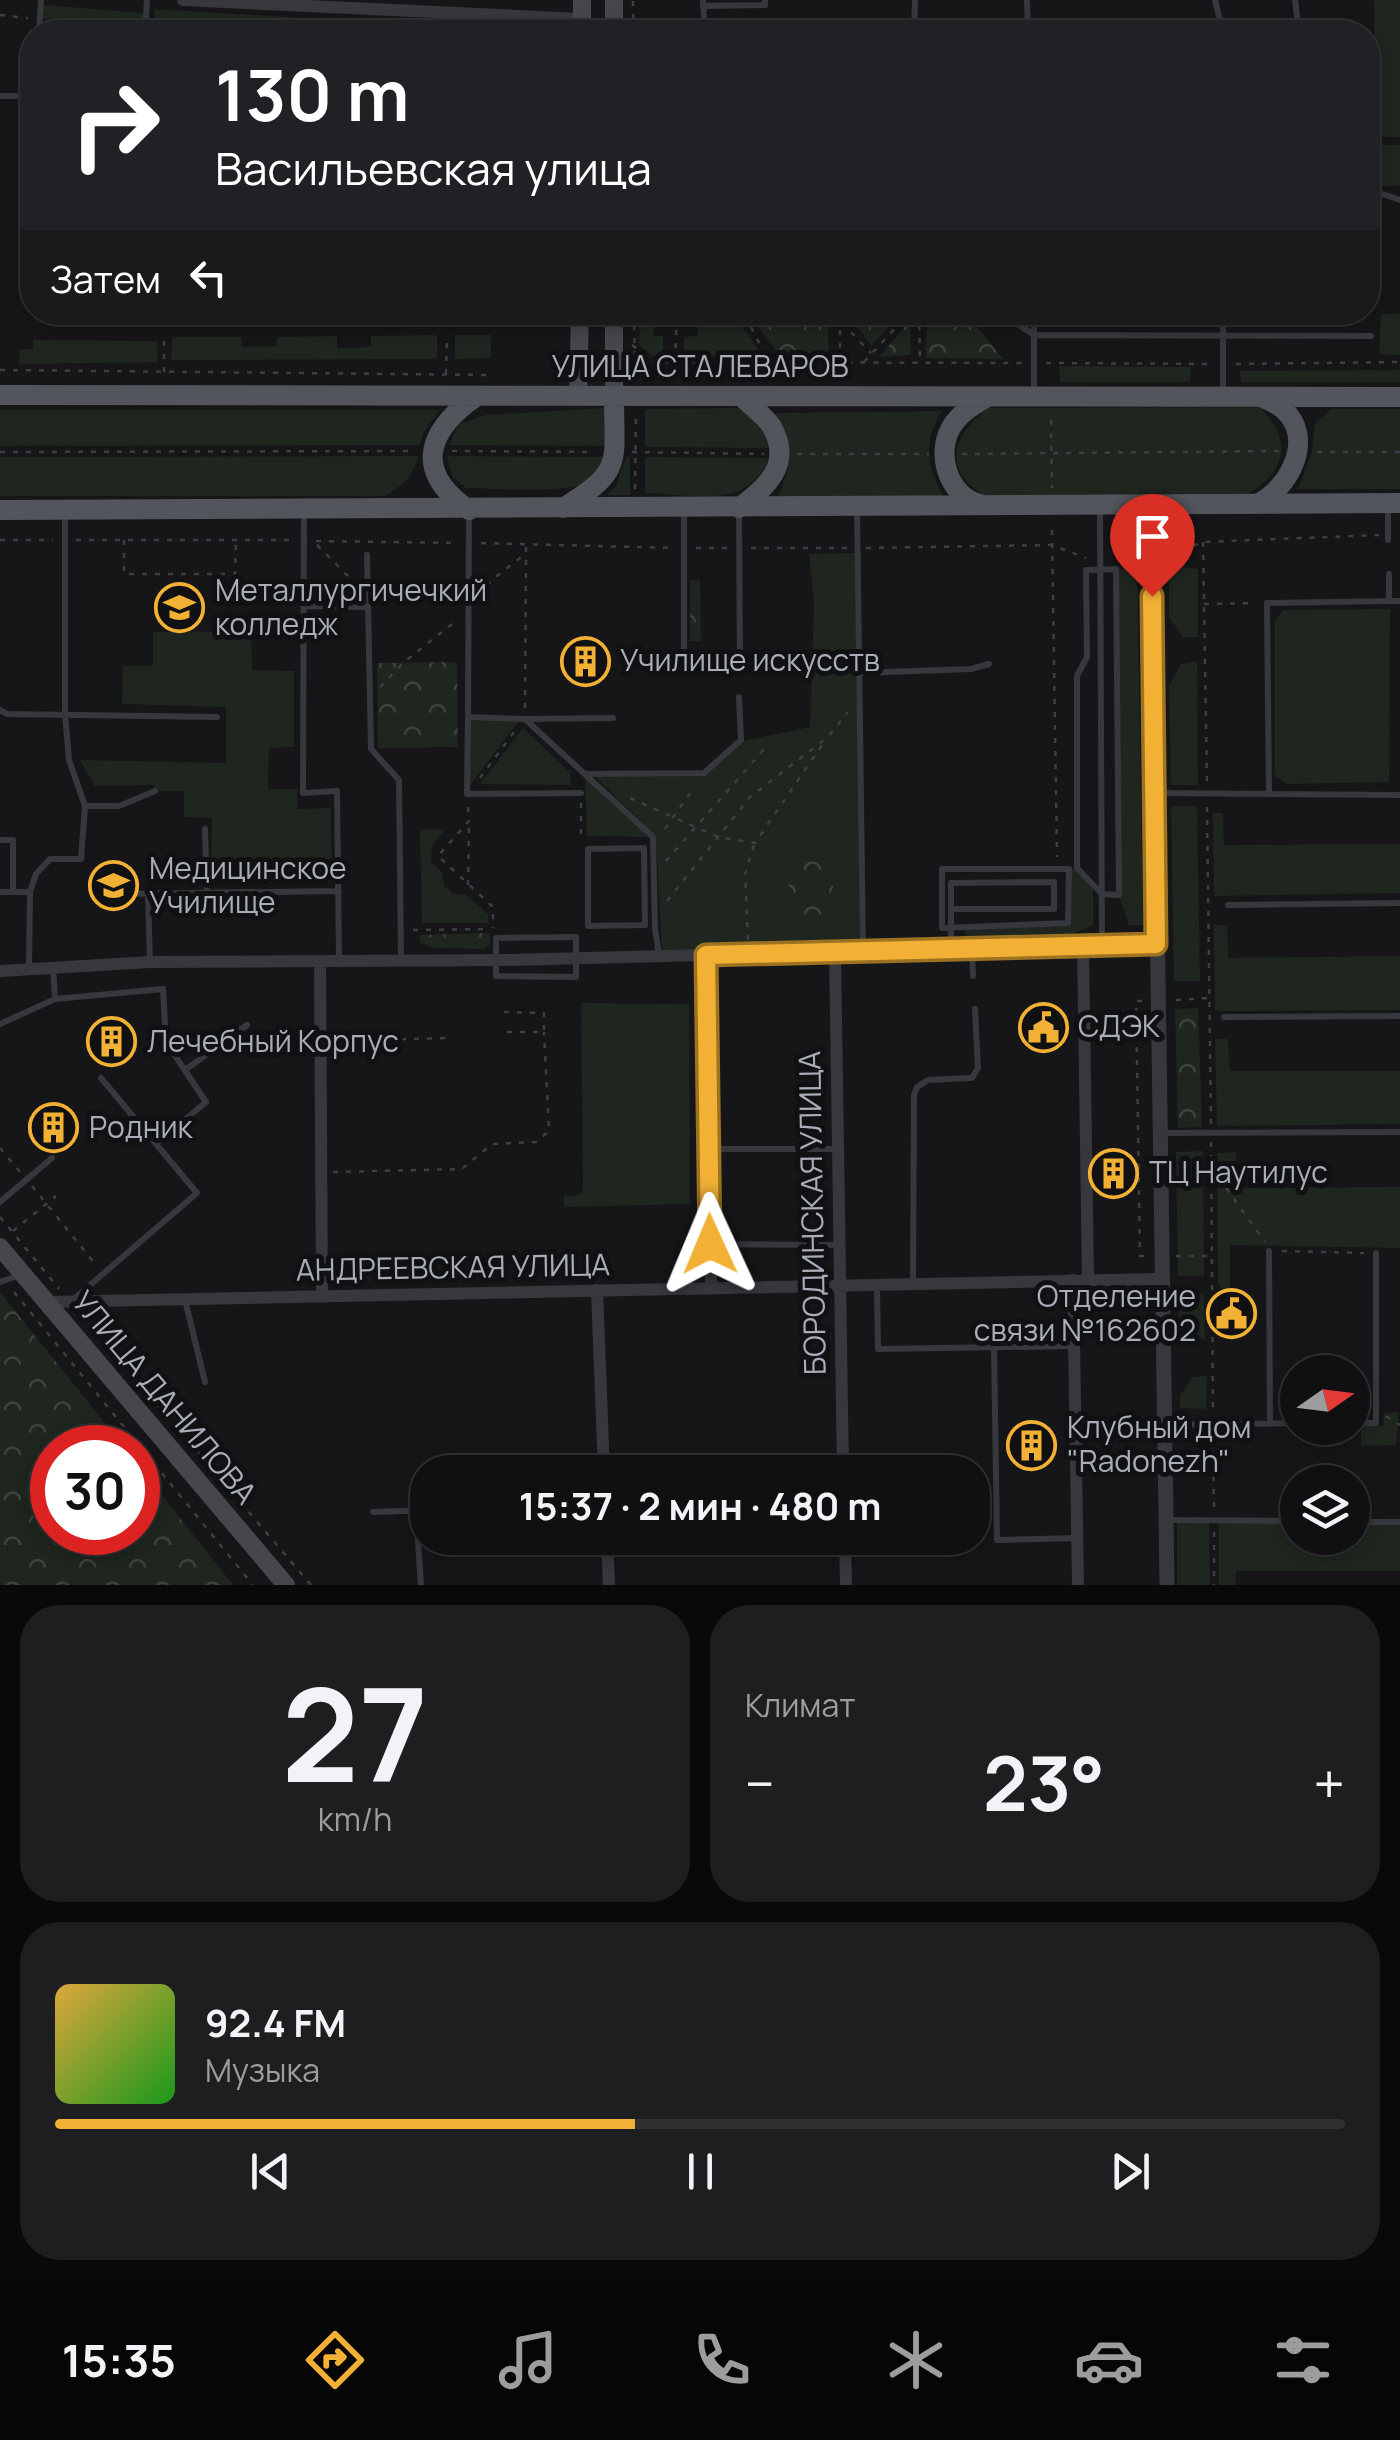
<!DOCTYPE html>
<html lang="ru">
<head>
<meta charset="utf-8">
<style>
  body { margin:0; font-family:Manrope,sans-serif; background:#1e1e20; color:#f1f3f6; height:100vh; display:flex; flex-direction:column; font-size:38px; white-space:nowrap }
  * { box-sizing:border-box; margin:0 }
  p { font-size:32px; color:#9c9d9f }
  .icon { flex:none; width:55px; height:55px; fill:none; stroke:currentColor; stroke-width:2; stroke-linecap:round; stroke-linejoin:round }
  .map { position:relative; height:1585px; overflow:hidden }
  .side { display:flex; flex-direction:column; gap:20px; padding:20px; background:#09090a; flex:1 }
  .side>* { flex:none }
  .hud { position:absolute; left:20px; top:20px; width:1360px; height:305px; border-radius:40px; box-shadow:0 5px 15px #0003,0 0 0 2px #303032; background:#202124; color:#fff; overflow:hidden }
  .needle { width:65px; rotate:76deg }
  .controls { position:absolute; left:1280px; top:1355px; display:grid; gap:20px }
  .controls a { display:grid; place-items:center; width:90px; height:90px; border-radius:50%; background:#101012; box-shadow:0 5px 15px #0003,0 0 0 2px #303032; font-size:50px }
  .speed { position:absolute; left:30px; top:1425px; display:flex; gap:20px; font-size:50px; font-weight:700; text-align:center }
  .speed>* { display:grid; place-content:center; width:130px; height:130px; border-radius:50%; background:#101012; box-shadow:0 5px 15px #0003,0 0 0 2px #303032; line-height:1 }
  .speed .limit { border:15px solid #d22; background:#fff; color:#111 }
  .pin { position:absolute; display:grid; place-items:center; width:85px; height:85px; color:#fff; margin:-102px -42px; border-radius:50% 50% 50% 0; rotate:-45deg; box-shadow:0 0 10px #0007 }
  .pin .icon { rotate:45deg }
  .me { position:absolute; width:110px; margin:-55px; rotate:359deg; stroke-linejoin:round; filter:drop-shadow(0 0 8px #0008) }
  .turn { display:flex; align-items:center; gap:35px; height:210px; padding:0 30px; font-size:45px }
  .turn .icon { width:130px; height:130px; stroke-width:2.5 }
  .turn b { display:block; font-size:70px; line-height:85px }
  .then { display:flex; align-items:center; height:95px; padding:0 30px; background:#0003; gap:20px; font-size:38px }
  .big { font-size:75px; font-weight:700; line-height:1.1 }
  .side .widget { flex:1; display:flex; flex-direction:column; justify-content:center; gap:15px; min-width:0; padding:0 35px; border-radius:40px; background:#1e1e20 }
  .side .dial { align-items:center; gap:0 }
  .dial b { font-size:130px; line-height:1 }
  .song { display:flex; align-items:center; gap:30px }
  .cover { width:120px; height:120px; border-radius:15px; background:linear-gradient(135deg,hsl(40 70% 55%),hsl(120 70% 35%)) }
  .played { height:10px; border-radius:5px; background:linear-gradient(90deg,#f2b134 45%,#303032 45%) }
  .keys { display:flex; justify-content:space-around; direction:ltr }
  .heat { display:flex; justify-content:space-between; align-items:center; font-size:55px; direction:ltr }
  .side .tiles { flex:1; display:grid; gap:20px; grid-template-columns:1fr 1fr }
  .widget:last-child { grid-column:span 2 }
  .trip { position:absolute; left:410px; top:1455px; width:580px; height:100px; border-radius:40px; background:#101012; box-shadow:0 5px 15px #0003,0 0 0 2px #303032; font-weight:700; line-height:100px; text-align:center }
  .menu { display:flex; height:160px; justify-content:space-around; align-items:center; background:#060607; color:#9c9d9f }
  .menu .icon { width:70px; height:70px }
  .menu .active { color:#f2b134 }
  .menu b { font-size:45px; color:#f1f3f6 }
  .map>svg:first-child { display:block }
  .grass { fill:#1e261f }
  .forest { fill:url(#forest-crowns) }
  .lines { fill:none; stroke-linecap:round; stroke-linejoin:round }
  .path { stroke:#3d3f44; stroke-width:2.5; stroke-dasharray:5 8; stroke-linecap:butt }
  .service { stroke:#37383d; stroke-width:6 }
  .minor { stroke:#37383d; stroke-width:12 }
  .tertiary { stroke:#37383d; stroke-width:15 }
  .secondary { stroke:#45474d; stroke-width:18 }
  .primary { stroke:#53555c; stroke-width:20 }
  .route-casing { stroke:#9d7322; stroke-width:25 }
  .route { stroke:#f2b134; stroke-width:18 }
  .labels { text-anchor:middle; stroke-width:10; stroke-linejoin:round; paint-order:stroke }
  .street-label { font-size:30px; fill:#a8adb8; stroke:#111113 }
  .poi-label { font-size:30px; fill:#a8adb8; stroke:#111113; text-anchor:start }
</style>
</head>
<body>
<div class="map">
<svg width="1400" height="1585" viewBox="0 0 1400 1585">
  <defs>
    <pattern id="forest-crowns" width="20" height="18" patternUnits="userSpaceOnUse" patternTransform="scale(2.5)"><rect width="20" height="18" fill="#1e261f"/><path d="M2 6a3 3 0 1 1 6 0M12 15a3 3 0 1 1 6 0" fill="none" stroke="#3c433d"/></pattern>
  </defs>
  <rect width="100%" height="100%" fill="#161618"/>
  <path class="grass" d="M1374 0H1400V137H1376Z
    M43 5 145 13 144 24 43 19Z
    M154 9 485 29V32H155Z
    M1375 145H1400V186H1376Z
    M1381 314H1400V355L1379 354Z
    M654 322 653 336H663V357L652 356 639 344 640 324Z
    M698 322C741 323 742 319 762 358L684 355V337L698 336Z
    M437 335V359L171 360 172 337H241L242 347 277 346V337L337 336V348L371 347V336Z
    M455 335H491V358L455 359Z
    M33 340 157 341 158 362 19 364 20 349H33Z
    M1059 366 1191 367 1190 382H1060Z
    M1400 370V382H1241L1240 371Z
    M1260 407C1294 441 1286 474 1245 495L991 498C941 476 950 436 988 408Z
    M604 408 605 446 449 445 459 424 485 415Z
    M742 408C755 413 768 433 769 448L645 447V409Z
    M1331 409H1400V489H1298L1312 452 1315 424Z
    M0 410H440L423 433 420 445 0 446Z
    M942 411C922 442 927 467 944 498L777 499C792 464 795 447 775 413Z
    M418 456C413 477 404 484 386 496H0V457Z
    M447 456 603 457C603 465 602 473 595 478 572 496 496 488 466 488L452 476Z
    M626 457H630V495H607L616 486Z
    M645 457 769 458C749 511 691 494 645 493Z
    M855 553 860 946 662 951 656 836 594 776 705 775 743 741 810 727 814 605 809 554Z
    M1182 567 1198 569V637H1183L1169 617V573Z
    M1116 569H1137L1143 925H1129L1119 895Z
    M1390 609 1389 782 1287 784 1275 775V620L1283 610Z
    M251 631 252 670 294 671V747L269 748 268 789H297L298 809 331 808 332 882 256 883V869L211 870 212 818 184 817V791H155L154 785 95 786 80 760 226 763V707L122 704 123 666H153V632Z
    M1197 661 1198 785H1171L1169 686 1181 664Z
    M470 720 519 721 470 785Z
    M523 728 570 772 571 785 480 784Z
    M585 776 650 837 587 836Z
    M1171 806H1197L1200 981H1174Z
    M1213 813H1223L1224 845 1400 844V893L1214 896Z
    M420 829 444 830 432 846 431 863 442 872 444 886 453 894 466 895 488 914V923H422Z
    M1077 868 1093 887V925L1068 936 966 938 965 928 1068 923 1069 869Z
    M1214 925H1227L1228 958 1400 956V1010L1215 1011Z
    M581 1003 689 1004 690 1204 564 1207V1196L579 1195 583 1190Z
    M1215 1039H1228L1230 1071H1400V1124L1217 1126Z
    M1203 1151 1204 1276H1178L1176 1152Z
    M1236 1152 1237 1188 1400 1187V1248L1230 1245V1300L1218 1284 1217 1153Z
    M1178 1294 1204 1295 1205 1339 1189 1340 1179 1318Z
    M1207 1376 1206 1409 1180 1408V1395L1193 1377Z
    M1399 1412 1396 1445 1361 1446V1426H1383L1384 1414Z
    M1177 1521 1209 1523 1210 1585H1177Z
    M1219 1523H1297L1298 1538H1352L1353 1524H1400V1571H1236L1235 1585H1219Z"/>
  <path class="forest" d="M748 313H828V356L782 358Z
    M848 313V312L901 313 871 346Z
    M910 321 911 355 879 357Z
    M927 326 977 327 1003 359 926 358Z
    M700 580 701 641H690V581Z
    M457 662 458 747 378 748 377 663Z
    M832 856 834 913 789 916 788 858Z
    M489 933 490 944 485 949 433 948 421 943 419 935Z
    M1198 1008 1202 1127 1178 1128 1175 1009Z
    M0 1292 124 1447 52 1448V1532H138V1465L233 1585H0Z"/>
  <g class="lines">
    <path class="path" d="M0 15 28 18
      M157 27 274 32
      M633 32V0
      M634 312 635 371
      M730 312 751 327 768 361
      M742 312 744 321
      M919 312 920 361
      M696 317H735
      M638 318H661
      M692 322 696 323V312
      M842 323 871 353
      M632 345 655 362 1023 363
      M675 361 677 312
      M840 361V312
      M864 362 910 312
      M1046 363 1213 364
      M1236 364 1400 362
      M0 370 491 375
      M164 372V339
      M446 374 447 335
      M1051 420 1052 488
      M452 451 594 452
      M0 452 416 451
      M632 452 764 454
      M1317 452H1400
      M797 454H929
      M962 454 1279 451
      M635 489 636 412
      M1052 530 1057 857
      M0 540H53
      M76 540H293
      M124 540V574H235L236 542
      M316 541 458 543
      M1203 542 1207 784
      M481 543 673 548
      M317 545 357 585
      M696 548H728
      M751 548H848
      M866 548 1052 545 1086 558
      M1169 555 1203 542 1379 535
      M1118 557 1135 556
      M479 596 494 578 524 555
      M1204 604 1256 603
      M380 687 404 662 457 620
      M525 708 526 546
      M480 778 517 728
      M630 798 718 837 755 843 824 742
      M581 803V840
      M468 807 469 821 438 856 493 907V928
      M1207 807 1211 1124
      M665 829 695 786
      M666 861 766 747
      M468 885 469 823
      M667 901 750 797 828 737 848 712
      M413 930 490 929
      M748 940 745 874 754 845
      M1176 1000 1208 998
      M1142 1001H1136L1140 1256H1147
      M504 1012 544 1013V1032H504
      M336 1041 449 1038
      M1211 1142 1213 1414
      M0 1148 21 1173
      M1211 1167 1265 1242
      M333 1172 462 1169 492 1144 536 1142 549 1131 544 1032
      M32 1186 96 1265
      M0 1217 59 1289
      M13 1231 56 1196
      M1282 1251 1364 1253
      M1176 1256H1211
      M14 1292 253 1585
      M80 1314 311 1585
      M1386 1416 1400 1425
      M1213 1437 1214 1509
      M1214 1532V1585"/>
    <path class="service" d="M703 0 705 32
      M1027 0 1028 32
      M1215 0 1223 32
      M1295 0 1299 32
      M703 6 765 5V0
      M39 32 41 0
      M145 32 147 0
      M914 32 915 0
      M28 41H32
      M0 96H32
      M1368 189 1400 200
      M999 312 1034 335 1371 336
      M1034 312V391
      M1223 395V312
      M1388 505V540
      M857 507 863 950
      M1100 507 1102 944
      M684 510V652
      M739 510 740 669
      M469 511 468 717 525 719 653 837 655 928 659 956
      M304 513 303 793 337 791 339 959
      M367 555 371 749 399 780 401 959
      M1116 569 1119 895 1102 894 1077 868V676L1087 657 1086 570Z
      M1389 574V601H1400
      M303 606 368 607
      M859 673 971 669 989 664
      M0 710 7 714 217 717
      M468 717 467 794 581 793
      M526 719 613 718
      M588 774 704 773 741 740 739 697
      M1156 793 1400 795
      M1269 794 1267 603 1389 601
      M85 806H119L155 791
      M205 829 207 894
      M0 840H13V892
      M644 848 645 925 588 926V849Z
      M942 869H1069L1068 923 942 928Z
      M0 892H30L29 967
      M30 892 36 874 50 859H81L85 806 69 760 65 713V513
      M117 894 339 891
      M148 895 150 962
      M1228 905 1400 903
      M951 909H1054V882L951 883V948
      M576 937V977L496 976V938Z
      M972 949 973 976
      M53 967 55 999
      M1224 1017 1400 1016
      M0 1024 55 999 163 989 166 1042 206 1102 156 1144
      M185 1070 247 1025
      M1161 1133 1400 1132
      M710 1149H837
      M0 1202 52 1158
      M712 1244 838 1245
      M1269 1251 1270 1423
      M0 1282 18 1276
      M913 1282 914 1095 917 1087 928 1080 972 1078 978 1068 975 1009
      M877 1287 878 1349 1073 1346
      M75 1298 197 1193 101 1078
      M185 1300 205 1382
      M994 1347 997 1540 1078 1538
      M1352 1423H1376V1253
      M1164 1425 1298 1423
      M416 1510 421 1585
      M373 1512 428 1510
      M1169 1520 1298 1521
      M1352 1522H1400"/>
    <path class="minor" d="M183 0 582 19
      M1083 946 1088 1279
      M835 952 843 1472
      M706 955 711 1287
      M320 961 322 1296
      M0 971 150 962 503 960 1156 944
      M1073 1280 1078 1585
      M597 1290 604 1472
      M47 1302 1160 1279
      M607 1538 609 1585
      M845 1538 846 1585"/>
    <path class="tertiary" d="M1151 505 1167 1585"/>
    <path class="secondary" d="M582 32V0
      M614 32V0
      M578 396 580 312
      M614 397V312
      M0 1247 286 1585"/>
    <path class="primary" d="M0 395 1400 397
      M980 504C947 496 934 450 954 423 963 411 974 405 986 398
      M1257 504C1289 489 1316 438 1283 409 1277 404 1268 400 1261 397
      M563 508C624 470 614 465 614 397
      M739 508C766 487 793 465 772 427 766 417 752 407 743 398
      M0 510 1400 503
      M469 510C415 473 425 433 474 398"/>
  </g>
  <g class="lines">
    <defs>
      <path id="route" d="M710 1244 706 955 1156 944 1152 596"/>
    </defs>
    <use href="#route" class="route-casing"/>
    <use href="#route" class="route"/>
  </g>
  <defs>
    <symbol id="university-ring" viewBox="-11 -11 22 22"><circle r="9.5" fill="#111113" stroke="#f2b134" stroke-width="1.5"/><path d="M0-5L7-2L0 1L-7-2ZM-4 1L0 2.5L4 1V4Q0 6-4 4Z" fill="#f2b134"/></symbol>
    <symbol id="building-ring" viewBox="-11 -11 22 22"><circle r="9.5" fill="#111113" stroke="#f2b134" stroke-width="1.5"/><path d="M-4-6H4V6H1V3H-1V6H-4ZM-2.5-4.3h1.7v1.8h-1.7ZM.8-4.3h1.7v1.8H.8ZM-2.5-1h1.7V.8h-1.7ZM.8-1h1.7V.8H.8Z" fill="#f2b134"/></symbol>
    <symbol id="civic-ring" viewBox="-11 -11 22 22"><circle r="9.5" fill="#111113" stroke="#f2b134" stroke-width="1.5"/><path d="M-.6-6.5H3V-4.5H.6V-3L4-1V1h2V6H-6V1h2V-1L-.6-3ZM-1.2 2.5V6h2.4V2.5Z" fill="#f2b134"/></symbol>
  </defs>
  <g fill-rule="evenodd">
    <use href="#university-ring" x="152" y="580" width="55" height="55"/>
    <use href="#building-ring" x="558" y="634" width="55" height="55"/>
    <use href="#university-ring" x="86" y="858" width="55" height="55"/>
    <use href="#civic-ring" x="1016" y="1000" width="55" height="55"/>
    <use href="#building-ring" x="84" y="1014" width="55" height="55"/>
    <use href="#building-ring" x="26" y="1100" width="55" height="55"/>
    <use href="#building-ring" x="1086" y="1146" width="55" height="55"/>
    <use href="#civic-ring" x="1204" y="1286" width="55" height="55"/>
    <use href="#building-ring" x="1004" y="1418" width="55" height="55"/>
  </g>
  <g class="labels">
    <g class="street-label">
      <text x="700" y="377">УЛИЦА СТАЛЕВАРОВ</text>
      <text transform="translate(813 1213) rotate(-91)" y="10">БОРОДИНСКАЯ УЛИЦА</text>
      <text transform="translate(453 1268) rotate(-1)" y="10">АНДРЕЕВСКАЯ УЛИЦА</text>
      <text transform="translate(164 1398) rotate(50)" y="10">УЛИЦА ДАНИЛОВА</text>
    </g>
    <g class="poi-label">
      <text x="215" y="601">Металлургичечкий<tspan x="215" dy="34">колледж</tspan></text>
      <text x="620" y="671">Училище искусств</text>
      <text x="149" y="879">Медицинское<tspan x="149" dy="34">Училище</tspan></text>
      <text x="1078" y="1037">СДЭК</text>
      <text x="147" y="1052">Лечебный Корпус</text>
      <text x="89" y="1138">Родник</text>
      <text x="1149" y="1183">ТЦ Наутилус</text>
      <text x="1196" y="1307" text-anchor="end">Отделение<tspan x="1196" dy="34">связи №162602</tspan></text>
      <text x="1067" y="1438">Клубный дом<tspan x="1067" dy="34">"Radonezh"</tspan></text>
    </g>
  </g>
</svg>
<div class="controls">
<a><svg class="needle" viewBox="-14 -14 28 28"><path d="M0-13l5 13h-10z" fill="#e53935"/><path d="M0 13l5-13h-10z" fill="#9c9d9f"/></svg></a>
<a><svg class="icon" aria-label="layers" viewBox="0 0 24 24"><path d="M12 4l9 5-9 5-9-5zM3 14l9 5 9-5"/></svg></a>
</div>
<div class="speed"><div class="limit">30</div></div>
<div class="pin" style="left:1152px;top:596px;background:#d93025"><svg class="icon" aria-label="arrive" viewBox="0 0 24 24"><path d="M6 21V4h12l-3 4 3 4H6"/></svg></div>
<svg class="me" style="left:710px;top:1244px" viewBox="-20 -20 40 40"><path d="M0-17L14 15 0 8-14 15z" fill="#f2b134" stroke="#fff" stroke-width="4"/></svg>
<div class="trip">15:37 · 2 мин · 480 m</div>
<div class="hud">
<div class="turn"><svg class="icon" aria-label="right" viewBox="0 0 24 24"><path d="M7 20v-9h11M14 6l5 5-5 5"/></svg><div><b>130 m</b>Васильевская улица</div></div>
<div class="then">Затем<svg class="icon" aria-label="left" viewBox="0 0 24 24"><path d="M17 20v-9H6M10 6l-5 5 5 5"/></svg></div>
</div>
</div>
<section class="side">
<div class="tiles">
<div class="widget dial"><b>27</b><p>km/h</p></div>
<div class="widget"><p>Климат</p>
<div class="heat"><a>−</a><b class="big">23°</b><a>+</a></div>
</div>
<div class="widget">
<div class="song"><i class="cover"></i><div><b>92.4 FM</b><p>Музыка</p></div></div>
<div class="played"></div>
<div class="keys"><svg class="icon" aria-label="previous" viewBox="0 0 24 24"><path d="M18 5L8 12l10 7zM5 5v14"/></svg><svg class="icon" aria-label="pause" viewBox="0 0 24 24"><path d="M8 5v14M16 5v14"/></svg><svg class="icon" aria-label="next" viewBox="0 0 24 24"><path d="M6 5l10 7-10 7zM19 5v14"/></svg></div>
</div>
</div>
</section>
<nav class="menu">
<b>15:35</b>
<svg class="icon active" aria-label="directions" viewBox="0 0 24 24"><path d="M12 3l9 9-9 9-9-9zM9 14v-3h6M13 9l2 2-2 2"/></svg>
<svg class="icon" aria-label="music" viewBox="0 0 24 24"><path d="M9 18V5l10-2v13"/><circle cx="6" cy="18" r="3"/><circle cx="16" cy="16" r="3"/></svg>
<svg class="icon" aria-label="phone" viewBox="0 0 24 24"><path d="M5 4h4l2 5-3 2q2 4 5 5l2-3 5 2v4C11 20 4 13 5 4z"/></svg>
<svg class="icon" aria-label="climate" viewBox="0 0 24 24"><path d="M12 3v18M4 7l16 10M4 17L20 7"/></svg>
<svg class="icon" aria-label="car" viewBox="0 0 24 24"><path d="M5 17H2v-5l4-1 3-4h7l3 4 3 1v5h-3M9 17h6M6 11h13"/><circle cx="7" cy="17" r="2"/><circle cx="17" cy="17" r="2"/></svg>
<svg class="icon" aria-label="filters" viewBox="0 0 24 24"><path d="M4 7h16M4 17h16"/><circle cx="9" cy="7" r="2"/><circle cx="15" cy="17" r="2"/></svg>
</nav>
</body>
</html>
